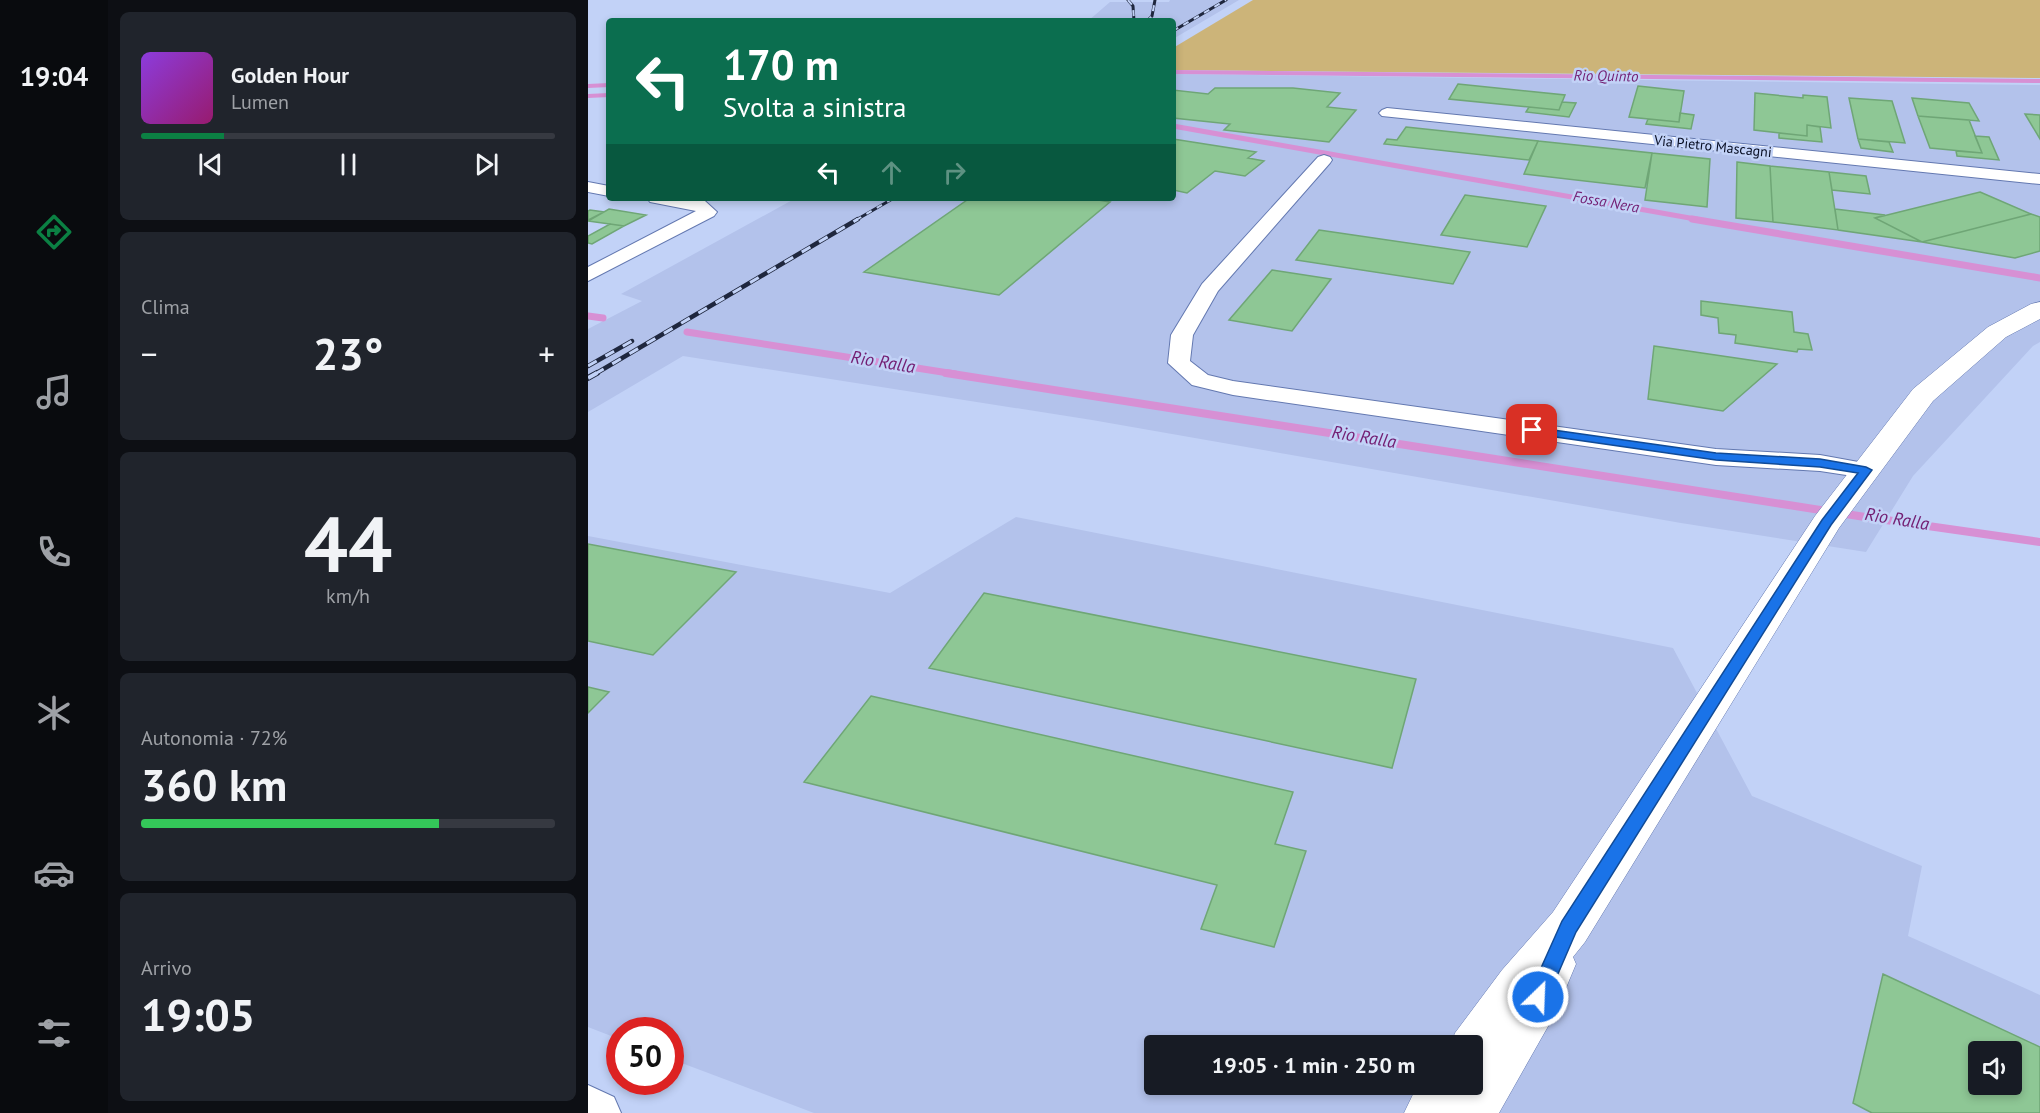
<!DOCTYPE html>
<html lang="it">
<head>
<meta charset="utf-8">
<style>
  body { margin:0; font-family:"PT Sans",sans-serif; background:#20242c; color:#f1f3f6; height:100vh; display:flex; flex-direction:column; font-size:22px; white-space:nowrap }
  * { box-sizing:border-box; margin:0 }
  p { font-size:20px; color:#9ea1a6 }
  .icon { flex:none; width:33px; height:33px; fill:none; stroke:currentColor; stroke-width:2; stroke-linecap:round; stroke-linejoin:round }
  .map { position:relative; flex:1; overflow:hidden }
  .side { display:flex; flex-direction:column; gap:12px; padding:12px; background:#0d0f14; width:480px }
  .side>* { flex:none }
  .banner { position:absolute; left:18px; top:18px; width:570px; height:183px; border-radius:6px; box-shadow:0 3px 9px #0003; background:#0b6e4f; color:#fff; overflow:hidden }
  .tools { position:absolute; left:1380px; top:1041px; display:grid; gap:12px }
  .tools a { display:grid; place-items:center; width:54px; height:54px; border-radius:6px; background:#171b24; box-shadow:0 3px 9px #0003; font-size:30px }
  .speed { position:absolute; left:18px; top:1017px; display:flex; gap:12px; font-size:30px; font-weight:700; text-align:center }
  .speed>* { display:grid; place-content:center; width:78px; height:78px; border-radius:50%; background:#171b24; box-shadow:0 3px 9px #0003; line-height:1 }
  .speed .limit { border:9px solid #d22; background:#fff; color:#111 }
  .pin { position:absolute; display:grid; place-items:center; width:51px; height:51px; color:#fff; margin:-26px; border-radius:12px; box-shadow:0 3px 9px #0006 }
  .me { position:absolute; width:66px; margin:-33px; rotate:24deg; stroke-linejoin:round; filter:drop-shadow(0 0 4px #0008) }
  .turn { display:flex; align-items:center; gap:21px; height:126px; padding:0 18px; font-size:27px }
  .turn .icon { width:78px; height:78px; stroke-width:2.5 }
  .turn b { display:block; font-size:42px; line-height:51px }
  .lanes { display:flex; align-items:center; height:57px; padding:0 18px; background:#0003; justify-content:center; gap:30px; direction:ltr }
  .lanes .off { opacity:.35 }
  .big { font-size:45px; font-weight:600; line-height:1.1 }
  .side .card { flex:1; display:flex; flex-direction:column; justify-content:center; gap:9px; min-width:0; padding:0 21px; border-radius:9px; background:#20242c }
  .side .dial { align-items:center; gap:0 }
  .dial b { font-size:78px; line-height:1 }
  .song { display:flex; align-items:center; gap:18px }
  .cover { width:72px; height:72px; border-radius:9px; background:linear-gradient(135deg,hsl(270 70% 55%),hsl(320 70% 35%)) }
  .played { height:6px; border-radius:3px; background:linear-gradient(90deg,#0b8043 20%,#363941 20%) }
  .keys { display:flex; justify-content:space-around; direction:ltr }
  .heat { display:flex; justify-content:space-between; align-items:center; font-size:33px; direction:ltr }
  .charge { height:9px; border-radius:4px; background:linear-gradient(90deg,#34c759 72%,#363941 0) }
  .trip { position:absolute; left:556px; top:1035px; width:339px; height:60px; border-radius:6px; background:#171b24; box-shadow:0 3px 9px #0003; font-weight:600; line-height:60px; text-align:center }
  main { display:flex; flex:1; min-height:0 }
  .tabs { display:flex; flex-direction:column; width:108px; justify-content:space-around; align-items:center; background:#090b0e; color:#9ea1a6 }
  .tabs .icon { width:42px; height:42px }
  .tabs .current { color:#0b8043 }
  .tabs b { font-size:27px; color:#f1f3f6 }
  .map>svg:first-child { display:block }
  .built { fill:#b3c2eb; fill-rule:evenodd }
  .green { fill:#ccb479 }
  .lines { fill:none; stroke-linecap:round; stroke-linejoin:round }
  .stream-far3 { stroke:#d790d4; stroke-width:4 }
  .stream-far2 { stroke:#d790d4; stroke-width:5 }
  .stream-far1 { stroke:#d790d4; stroke-width:7 }
  .stream { stroke:#d790d4; stroke-width:8 }
  .building { fill:#8ec795; stroke:#6fa676; stroke-width:1.5; fill-rule:evenodd }
  .street-casing { stroke:#6378b0; stroke-width:2 }
  .secondary-casing { stroke:#6378b0; stroke-width:1 }
  .street { fill:#fff; fill-rule:evenodd }
  .secondary { fill:#fff; fill-rule:evenodd }
  .rail-far2-casing { stroke:#1f273e; stroke-width:3 }
  .rail-far1-casing { stroke:#1f273e; stroke-width:4.5 }
  .rail-casing { stroke:#1f273e; stroke-width:6 }
  .rail-far2 { stroke:#c2d2f7; stroke-width:2; stroke-dasharray:6; stroke-linecap:butt }
  .rail-far1 { stroke:#c2d2f7; stroke-width:3; stroke-dasharray:10; stroke-linecap:butt }
  .rail { stroke:#c2d2f7; stroke-width:4; stroke-dasharray:12; stroke-linecap:butt }
  .route { fill:#1a73e8; stroke:#114b97; stroke-width:1.5 }
  .labels { text-anchor:middle; stroke-width:5; stroke-linejoin:round; paint-order:stroke }
  .far-street-label { font-size:14px; fill:#050b20; stroke:#c2d2f7 }
  .far-water-label { font-size:15px; font-style:italic; fill:#731f73; stroke:#c2d2f7 }
  .water-label { font-size:18px; font-style:italic; fill:#731f73; stroke:#c2d2f7 }
</style>
</head>
<body>
<main>
<nav class="tabs">
<b>19:04</b>
<svg class="icon current" aria-label="directions" viewBox="0 0 24 24"><path d="M12 3l9 9-9 9-9-9zM9 14v-3h6M13 9l2 2-2 2"/></svg>
<svg class="icon" aria-label="music" viewBox="0 0 24 24"><path d="M9 18V5l10-2v13"/><circle cx="6" cy="18" r="3"/><circle cx="16" cy="16" r="3"/></svg>
<svg class="icon" aria-label="phone" viewBox="0 0 24 24"><path d="M5 4h4l2 5-3 2q2 4 5 5l2-3 5 2v4C11 20 4 13 5 4z"/></svg>
<svg class="icon" aria-label="climate" viewBox="0 0 24 24"><path d="M12 3v18M4 7l16 10M4 17L20 7"/></svg>
<svg class="icon" aria-label="car" viewBox="0 0 24 24"><path d="M5 17H2v-5l4-1 3-4h7l3 4 3 1v5h-3M9 17h6M6 11h13"/><circle cx="7" cy="17" r="2"/><circle cx="17" cy="17" r="2"/></svg>
<svg class="icon" aria-label="filters" viewBox="0 0 24 24"><path d="M4 7h16M4 17h16"/><circle cx="9" cy="7" r="2"/><circle cx="15" cy="17" r="2"/></svg>
</nav>
<section class="side">
<div class="card">
<div class="song"><i class="cover"></i><div><b>Golden Hour</b><p>Lumen</p></div></div>
<div class="played"></div>
<div class="keys"><svg class="icon" aria-label="previous" viewBox="0 0 24 24"><path d="M18 5L8 12l10 7zM5 5v14"/></svg><svg class="icon" aria-label="pause" viewBox="0 0 24 24"><path d="M8 5v14M16 5v14"/></svg><svg class="icon" aria-label="next" viewBox="0 0 24 24"><path d="M6 5l10 7-10 7zM19 5v14"/></svg></div>
</div>
<div class="card"><p>Clima</p>
<div class="heat"><a>−</a><b class="big">23°</b><a>+</a></div>
</div>
<div class="card dial"><b>44</b><p>km/h</p></div>
<div class="card"><p>Autonomia · 72%</p><b class="big">360 km</b><div class="charge"></div></div>
<div class="card"><p>Arrivo</p><b class="big">19:05</b></div>
</section>
<div class="map">
<svg width="1452" height="1113" viewBox="0 0 1452 1113">
  <rect width="100%" height="100%" fill="#c2d2f7"/>
  <path class="built" d="M582 0H651L585 39V21H500L522 2H581Z
    M585 74 1452 85V342L1445 346 1325 476 1278 552 1093 523 504 420 95 356 0 412V329L54 301 33 294 208 198H585Z
    M428 517 1085 648 1164 796 1334 866 1320 936 1452 995V1113H226L83 1059 82 1030H32L31 1039 0 1027V536L302 593ZM567 1046H885V1084H567ZM1390 1052H1424V1084H1390Z"/>
  <path class="green" d="M665 0H1452V78L585 70V48Z"/>
  <g class="lines">
    <path class="stream-far3" d="M585 72 1452 81
      M0 86 21 85
      M0 96 21 95"/>
    <path class="stream-far2" d="M585 126 1113 220"/>
    <path class="stream-far1" d="M1104 219 1452 278
      M0 316 15 318
      M99 332 367 374"/>
    <path class="stream" d="M358 373 1277 517 1452 542"/>
  </g>
  <path class="building" d="M870 84 977 95 971 110 861 99Z
    M1050 86 1096 91 1091 122 1041 117Z
    M627 88H705L752 93 739 107 768 110 741 142 636 130 642 124 585 118V90L620 94Z
    M1167 93 1215 98V95L1239 97 1243 128 1219 125V136L1166 130Z
    M1261 98 1304 101 1317 143 1270 139Z
    M1324 98 1381 103 1391 121 1330 116Z
    M974 102 988 103 981 117 938 112 941 107 971 110Z
    M1092 113 1106 115 1103 129 1058 124 1060 119 1091 122Z
    M1437 114 1452 115V139Z
    M1330 116 1381 120 1394 153 1342 148Z
    M1219 125 1232 127 1234 142 1191 138V133L1219 136Z
    M818 127 950 141 941 160 796 144 799 139 809 140Z
    M1387 136 1401 137 1411 160 1369 156 1368 151 1394 153Z
    M585 139 668 152 660 158 676 161 657 176 627 171 599 193 585 190Z
    M1270 139 1301 142 1305 152 1273 148Z
    M950 141 1064 153 1057 188 936 174Z
    M1064 153 1122 159 1119 207 1057 200Z
    M1149 162 1182 166 1185 222 1148 218Z
    M1182 166 1241 172 1250 230 1185 222Z
    M1241 172 1278 176 1282 194 1244 190Z
    M1392 192 1443 214 1334 242 1287 218Z
    M877 195 958 206 939 247 853 235Z
    M382 198H498L522 202 411 295 276 272Z
    M21 209 58 215 36 226 0 221Z
    M1247 209 1297 215 1287 218 1334 242 1250 230Z
    M2 210 16 212 0 220V211Z
    M1443 214 1452 217V251L1427 258 1334 242Z
    M22 224 36 226 4 244 0 243V236Z
    M731 230 882 252 865 284 708 260Z
    M684 270 743 279 704 331 641 320Z
    M1113 301 1204 312 1206 332 1220 334 1224 350 1210 349 1209 352 1147 343 1148 335 1131 333 1130 318 1113 315Z
    M1066 346 1189 364 1135 411 1060 399Z
    M0 544 148 572 65 655 0 641Z
    M396 593 828 679 804 768 341 668Z
    M0 687 21 692 0 713Z
    M283 696 705 792 687 844 718 851 686 947 613 929 629 885 216 782Z
    M1295 974 1452 1047V1113H1284L1265 1103ZM1390 1052H1424V1084H1390Z"/>
  <g class="lines">
    <defs>
      <path id="street" d="M799 108 1452 174V184L794 116 791 113 794 110Z
        M736 155 742 157 744 160 742 163 630 291 605 335 602 361 620 375 645 381 1128 449 1232 455 1287 465 1291 470 1287 475 1278 478 1232 471 1128 465 645 395 604 385 580 363 583 335 614 284 730 157Z
        M0 182 21 186V196L0 192Z
        M59 198 111 200 117 201 129 212 126 216 0 281V267L108 211 62 202Z
        M0 1085 26 1097 33 1113H0Z"/>
      <path id="secondary" d="M1452 302V319L1418 337 1345 401 1251 528 997 942 985 957 988 964 967 1014 911 1113H816L830 1084H885V1046H862L867 1033 914 970 965 912 1227 516 1325 389 1400 327 1443 304Z"/>
    </defs>
    <use href="#street" class="street-casing"/>
    <use href="#secondary" class="secondary-casing"/>
    <use href="#street" class="street"/>
    <use href="#secondary" class="secondary"/>
    <defs>
      <path id="rail-far2" d="M540 0 545 6 546 21
        M559 21 564 16 567 0
        M585 31 638 0
        M268 220 306 198"/>
      <path id="rail-far1" d="M0 366 44 341
        M7 374 270 219"/>
      <path id="rail" d="M0 378 9 373"/>
    </defs>
    <use href="#rail-far2" class="rail-far2-casing"/>
    <use href="#rail-far1" class="rail-far1-casing"/>
    <use href="#rail" class="rail-casing"/>
    <use href="#rail-far2" class="rail-far2"/>
    <use href="#rail-far1" class="rail-far1"/>
    <use href="#rail" class="rail"/>
  </g>
  <path class="route" d="M944 427 1128 453 1232 459 1278 467 1284 470 1243 525 988 932 957 1004 950 1007 943 1004 940 997 974 921 1234 520 1270 473 1232 467 1128 460 940 433 938 430Z"/>
  <g class="labels">
    <g class="far-street-label">
      <text transform="translate(1125 146) rotate(6)" y="5">Via Pietro Mascagni</text>
    </g>
    <g class="far-water-label">
      <text transform="translate(1018 76) rotate(1)" y="5">Rio Quinto</text>
      <text transform="translate(1018 202) rotate(10)" y="5">Fossa Nera</text>
    </g>
    <g class="water-label">
      <text transform="translate(295 362) rotate(9)" y="6">Rio Ralla</text>
      <text transform="translate(776 437) rotate(9)" y="6">Rio Ralla</text>
      <text transform="translate(1309 519) rotate(9)" y="6">Rio Ralla</text>
    </g>
  </g>
</svg>
<div class="tools">
<a><svg class="icon" aria-label="sound" viewBox="0 0 24 24"><path d="M4 9h4l5-4v14l-5-4H4zM17 9q2 3 0 6"/></svg></a>
</div>
<div class="speed"><div class="limit">50</div></div>
<div class="pin" style="left:944px;top:430px;background:#d93025"><svg class="icon" aria-label="arrive" viewBox="0 0 24 24"><path d="M6 21V4h12l-3 4 3 4H6"/></svg></div>
<svg class="me" style="left:950px;top:997px" viewBox="-20 -20 40 40"><circle r="17" fill="#1a73e8" stroke="#fff" stroke-width="3"/><path d="M0-11L8 9 0 5-8 9z" fill="#fff"/></svg>
<div class="trip">19:05 · 1 min · 250 m</div>
<div class="banner">
<div class="turn"><svg class="icon" aria-label="left" viewBox="0 0 24 24"><path d="M17 20v-9H6M10 6l-5 5 5 5"/></svg><div><b>170 m</b>Svolta a sinistra</div></div>
<div class="lanes"><svg class="icon" aria-label="left" viewBox="0 0 24 24"><path d="M17 20v-9H6M10 6l-5 5 5 5"/></svg><svg class="icon off" aria-label="ahead" viewBox="0 0 24 24"><path d="M12 20V5M6 11l6-6 6 6"/></svg><svg class="icon off" aria-label="right" viewBox="0 0 24 24"><path d="M7 20v-9h11M14 6l5 5-5 5"/></svg></div>
</div>
</div>
</main>
</body>
</html>
